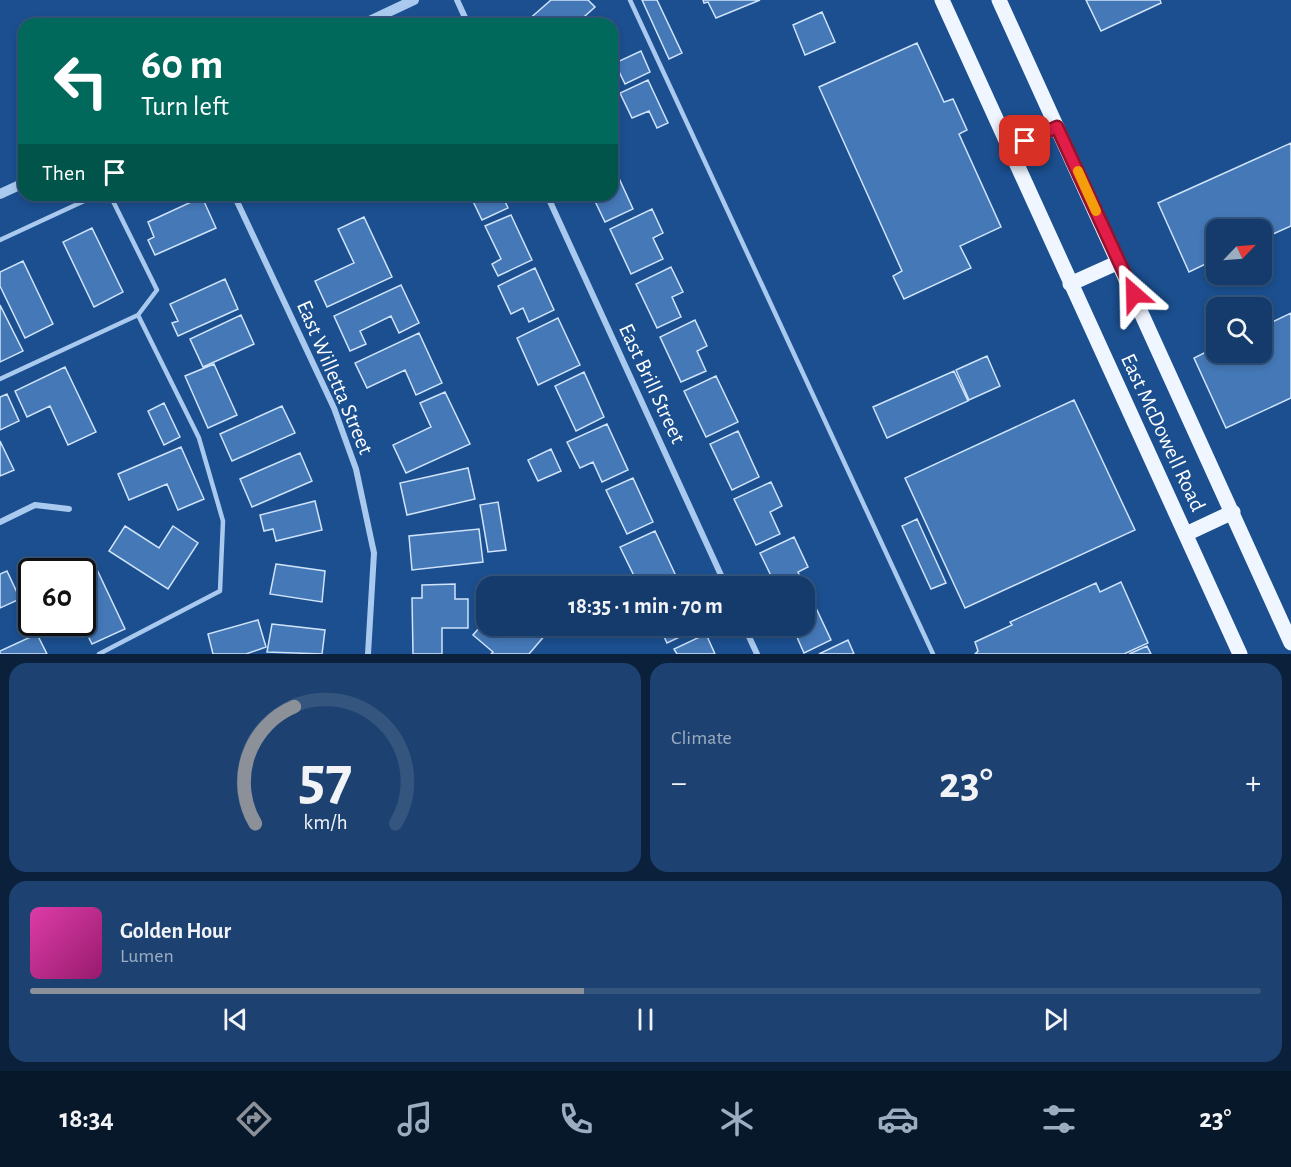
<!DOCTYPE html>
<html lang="en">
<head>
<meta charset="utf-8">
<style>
  body { margin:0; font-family:"Alegreya Sans",sans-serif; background:#1d4271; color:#f1f3f6; height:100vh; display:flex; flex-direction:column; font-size:22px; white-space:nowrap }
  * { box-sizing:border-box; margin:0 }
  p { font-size:20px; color:#9dadc1 }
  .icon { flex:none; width:33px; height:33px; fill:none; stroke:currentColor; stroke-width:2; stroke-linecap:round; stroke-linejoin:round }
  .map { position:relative; height:654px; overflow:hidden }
  .details { display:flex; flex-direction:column; gap:9px; padding:9px; background:#0b203b; flex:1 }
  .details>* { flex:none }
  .guide { position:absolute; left:18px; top:18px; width:600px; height:183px; border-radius:18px; box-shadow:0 3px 9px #0003,0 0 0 2px #33557e; background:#00695c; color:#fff; overflow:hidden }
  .needle { width:39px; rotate:65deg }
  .fabs { position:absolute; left:1206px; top:219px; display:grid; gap:12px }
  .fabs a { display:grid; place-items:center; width:66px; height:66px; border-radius:12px; background:#143b6b; box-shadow:0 3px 9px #0003,0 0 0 2px #33557e; font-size:30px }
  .speed { position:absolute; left:18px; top:558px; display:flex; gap:12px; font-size:30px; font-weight:700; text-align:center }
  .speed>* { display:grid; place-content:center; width:78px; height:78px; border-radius:50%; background:#143b6b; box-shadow:0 3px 9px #0003,0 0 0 2px #33557e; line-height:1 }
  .speed .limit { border:3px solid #111; border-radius:9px; background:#fff; color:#111 }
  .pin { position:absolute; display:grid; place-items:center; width:51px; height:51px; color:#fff; margin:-26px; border-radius:12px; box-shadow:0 3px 9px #0006 }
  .me { position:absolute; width:66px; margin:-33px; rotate:335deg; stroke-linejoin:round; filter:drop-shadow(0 0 4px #0008) }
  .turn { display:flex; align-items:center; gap:21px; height:126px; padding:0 24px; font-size:27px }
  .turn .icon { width:78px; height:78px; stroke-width:2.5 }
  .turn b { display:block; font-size:42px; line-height:51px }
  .then { display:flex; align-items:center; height:57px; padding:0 24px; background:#0003; gap:12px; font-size:22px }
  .big { font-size:45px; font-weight:600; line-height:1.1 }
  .details .card { flex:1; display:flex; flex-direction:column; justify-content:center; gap:9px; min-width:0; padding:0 21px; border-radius:18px; background:#1d4271 }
  .details .dial { align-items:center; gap:0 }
  .dial svg { height:156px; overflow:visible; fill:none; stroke:#33557e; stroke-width:7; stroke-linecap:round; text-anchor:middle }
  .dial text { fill:#f1f3f6; stroke:none }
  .song { display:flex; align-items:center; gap:18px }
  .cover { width:72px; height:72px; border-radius:9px; background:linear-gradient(135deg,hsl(320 70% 55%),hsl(320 70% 35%)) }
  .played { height:6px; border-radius:3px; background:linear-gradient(90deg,#8c9099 45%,#33557e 45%) }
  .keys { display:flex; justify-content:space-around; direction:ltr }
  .heat { display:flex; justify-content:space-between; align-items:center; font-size:33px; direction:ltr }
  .details .tiles { flex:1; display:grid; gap:9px; grid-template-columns:1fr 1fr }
  .card:last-child { grid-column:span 2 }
  .trip { position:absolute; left:476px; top:576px; width:339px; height:60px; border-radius:18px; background:#143b6b; box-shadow:0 3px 9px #0003,0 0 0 2px #33557e; font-weight:600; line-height:60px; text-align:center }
  .dock { display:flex; height:96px; justify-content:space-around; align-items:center; background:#08182b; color:#9dadc1 }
  .dock .icon { width:42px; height:42px }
  .dock .active { color:#8c9099 }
  .dock b { font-size:27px; color:#f1f3f6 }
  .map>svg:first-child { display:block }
  .building { fill:#4478b7; stroke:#cfe3fa; stroke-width:1.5 }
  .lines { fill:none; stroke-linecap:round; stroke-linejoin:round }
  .service { stroke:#a9c9ee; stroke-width:4.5 }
  .minor { stroke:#a9c9ee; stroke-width:6 }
  .tertiary { stroke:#a9c9ee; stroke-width:10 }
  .primary { stroke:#f0f6ff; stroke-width:15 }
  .route-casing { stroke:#92132f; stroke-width:15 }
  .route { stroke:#e11d48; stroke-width:10 }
  .slow { stroke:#f59e0b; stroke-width:10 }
  .labels { text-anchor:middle; stroke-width:4.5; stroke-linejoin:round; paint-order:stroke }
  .street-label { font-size:22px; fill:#fff; stroke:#1b4f8f }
</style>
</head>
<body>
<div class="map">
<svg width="1291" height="654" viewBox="0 0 1291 654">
  <rect width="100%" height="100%" fill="#1b4f8f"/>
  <path class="building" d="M551 0H588L595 7 576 24H530L527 21Z
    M642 0H657L682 53 669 59Z
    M703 0H760L716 18 708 2 704 3Z
    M1086 0H1160L1161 3 1101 31Z
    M822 12 835 42 805 55 793 25Z
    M917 43 944 102 953 99 967 130 959 134 1001 227 960 246 971 268 904 299 893 276 902 271 819 87Z
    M641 51 650 72 625 84 615 63Z
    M648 80 668 123 657 128 649 111 632 118 620 93Z
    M1291 143V226L1262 239V230H1216V259L1189 272 1158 203Z
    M612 163 633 209 605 222 592 195H612Z
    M452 195H468L455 201Z
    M470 195H502L508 208 482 220Z
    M202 197 216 228 155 255 148 240 154 237 148 222Z
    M652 209 663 233 653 238 663 259 631 274 610 229Z
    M511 215 532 260 498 276 492 264 501 259 485 226Z
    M364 217 392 277 327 307 315 281 354 263 338 229Z
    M92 228 123 292 94 307 63 242Z
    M23 261 53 324 25 338 0 286V272Z
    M671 267 683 292 672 297 681 317 657 328 636 284Z
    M535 268 554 310 529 322 523 308 511 314 498 286Z
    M225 279 238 309 178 336 172 323 178 321 170 304Z
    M401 285 419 323 399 333 391 316 360 331 366 344 350 351 334 316Z
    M0 305 23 351 0 362Z
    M1291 313V398L1226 428 1194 358 1216 347V352H1262V327Z
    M241 315 254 344 203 367 190 339Z
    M558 318 580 365 538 385 517 338Z
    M695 320 707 346 697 351 706 371 681 382 660 337Z
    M419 333 442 383 416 395 405 370 367 388 355 363Z
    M987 356 1000 386 969 400 956 370Z
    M214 364 237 415 208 428 185 376Z
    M65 367 96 432 68 445 50 406 27 417 15 391Z
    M954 371 968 401 887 438 873 407Z
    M584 372 604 417 576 431 555 386Z
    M716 376 738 422 706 437 684 391Z
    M445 392 470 444 406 473 393 445 431 427 420 403Z
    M7 394 19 421 0 430V397Z
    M1074 400 1135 530 965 608 905 478Z
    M164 403 180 437 164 445 148 411Z
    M282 406 295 433 232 461 220 434Z
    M607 424 628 470 602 482 593 462 580 468 567 442Z
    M738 431 759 477 732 490 710 444Z
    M0 441 14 470 0 476Z
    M181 447 204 499 178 510 167 484 129 500 118 474Z
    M551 449 561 471 538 481 528 460Z
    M300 453 312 481 252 507 240 479Z
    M468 468 475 499 407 515 400 483Z
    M633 478 653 522 627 534 606 490Z
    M771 482 782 506 770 512 780 534 756 545 734 499Z
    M315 501 322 530 276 541 273 529 264 531 260 515Z
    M498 502 506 550 488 552 480 505Z
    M917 519 946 583 931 589 902 526Z
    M125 526 159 548 173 526 198 543 168 589 109 551Z
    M479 529 483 562 412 570 409 536Z
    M655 531 676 576 653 586H639L620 547Z
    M794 537 808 567 798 572 805 587 776 586 760 553Z
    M92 559 125 629 92 644 81 622 82 572H65Z
    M276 564 325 571 322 602 270 594Z
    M7 571 20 599 0 608V574Z
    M681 580 684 586H667Z
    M1121 582 1148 643 1124 654H975L978 651 975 642 1012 625 1010 622 1096 583 1100 592Z
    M455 584V599H468V628H442V654H413L412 598H422V585Z
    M809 593 831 640 804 653 792 626H804V596Z
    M258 620 266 647 246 654H213L208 634Z
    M486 620V626H536L546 634 529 654H491L493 652 473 635Z
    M272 624 325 630 322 654 267 652Z
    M659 626H703L667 643Z
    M37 634 47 654H0V651Z
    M706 634 715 654H677L674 649Z
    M848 640 854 654H819Z
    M1147 646 1151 654H1129Z"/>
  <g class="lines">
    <path class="service" d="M630 0 933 654
      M455 24 466 19
      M110 195 157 290 138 315
      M0 240 97 195
      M0 379 138 315 199 438 223 521 220 591 99 654"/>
    <path class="minor" d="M457 0 468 24
      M234 195 334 408 356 469 374 553 368 654
      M547 195 726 586
      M0 522 35 505 69 509
      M744 626 757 654"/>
    <path class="tertiary" d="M363 24 414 0
      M0 194 24 183"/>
    <path class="primary" d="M942 0 1240 654
      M999 0 1291 643
      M1009 148 1057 127
      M1070 284 1119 262
      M1186 534 1233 512"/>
  </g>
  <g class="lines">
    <defs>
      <path id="route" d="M1025 141 1057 127 1134 294"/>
    </defs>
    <use href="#route" class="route-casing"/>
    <use href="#route" class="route"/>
    <path class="slow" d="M1078 171 1096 211"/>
  </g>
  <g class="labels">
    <g class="street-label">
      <text transform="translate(336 377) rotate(67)" y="8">East Willetta Street</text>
      <text transform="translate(653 383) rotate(65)" y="8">East Brill Street</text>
      <text transform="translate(1164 432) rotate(65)" y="8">East McDowell Road</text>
    </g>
  </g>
</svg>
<div class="fabs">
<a><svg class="needle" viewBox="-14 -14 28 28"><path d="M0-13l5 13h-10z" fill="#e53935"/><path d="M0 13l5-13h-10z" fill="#9dadc1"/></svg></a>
<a><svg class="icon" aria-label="search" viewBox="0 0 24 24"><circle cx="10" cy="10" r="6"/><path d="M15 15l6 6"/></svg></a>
</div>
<div class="speed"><div class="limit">60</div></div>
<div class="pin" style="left:1025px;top:141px;background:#d93025"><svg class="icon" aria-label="arrive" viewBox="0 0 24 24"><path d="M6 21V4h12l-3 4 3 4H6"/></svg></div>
<svg class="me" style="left:1134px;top:294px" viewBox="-20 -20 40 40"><path d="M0-17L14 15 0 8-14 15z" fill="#e11d48" stroke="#fff" stroke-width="4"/></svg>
<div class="trip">18:35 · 1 min · 70 m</div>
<div class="guide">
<div class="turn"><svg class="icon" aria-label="left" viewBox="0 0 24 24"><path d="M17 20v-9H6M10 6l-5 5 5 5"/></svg><div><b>60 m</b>Turn left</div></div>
<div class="then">Then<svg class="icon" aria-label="arrive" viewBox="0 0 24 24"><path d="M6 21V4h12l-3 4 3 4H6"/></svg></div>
</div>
</div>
<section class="details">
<div class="tiles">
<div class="card dial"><svg viewBox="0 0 100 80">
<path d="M14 69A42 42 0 1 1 86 69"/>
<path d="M14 69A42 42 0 0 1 34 9" stroke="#8c9099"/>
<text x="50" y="56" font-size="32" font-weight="700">57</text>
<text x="50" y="72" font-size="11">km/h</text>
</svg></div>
<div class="card"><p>Climate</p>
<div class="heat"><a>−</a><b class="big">23°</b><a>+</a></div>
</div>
<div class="card">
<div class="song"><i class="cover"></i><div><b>Golden Hour</b><p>Lumen</p></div></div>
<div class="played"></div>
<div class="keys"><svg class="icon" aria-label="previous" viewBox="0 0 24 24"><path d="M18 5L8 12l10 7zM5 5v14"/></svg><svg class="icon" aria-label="pause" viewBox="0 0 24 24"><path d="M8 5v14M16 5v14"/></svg><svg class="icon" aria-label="next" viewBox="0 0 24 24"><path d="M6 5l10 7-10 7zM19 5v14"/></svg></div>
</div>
</div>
</section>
<nav class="dock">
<b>18:34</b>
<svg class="icon active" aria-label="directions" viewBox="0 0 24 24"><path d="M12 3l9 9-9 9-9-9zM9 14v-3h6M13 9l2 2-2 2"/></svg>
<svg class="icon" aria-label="music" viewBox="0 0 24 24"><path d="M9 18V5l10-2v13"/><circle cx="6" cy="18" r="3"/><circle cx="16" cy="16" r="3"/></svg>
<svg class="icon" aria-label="phone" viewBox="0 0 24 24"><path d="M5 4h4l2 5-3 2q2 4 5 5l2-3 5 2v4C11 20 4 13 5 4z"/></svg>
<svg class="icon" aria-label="climate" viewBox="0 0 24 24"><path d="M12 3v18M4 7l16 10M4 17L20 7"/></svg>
<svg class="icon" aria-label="car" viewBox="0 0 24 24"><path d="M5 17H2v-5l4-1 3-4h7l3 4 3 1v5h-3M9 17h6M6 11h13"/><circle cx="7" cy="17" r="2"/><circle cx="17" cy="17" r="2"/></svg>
<svg class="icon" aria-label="filters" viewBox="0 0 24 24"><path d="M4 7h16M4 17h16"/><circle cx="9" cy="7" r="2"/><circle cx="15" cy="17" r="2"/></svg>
<b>23°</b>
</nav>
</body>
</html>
